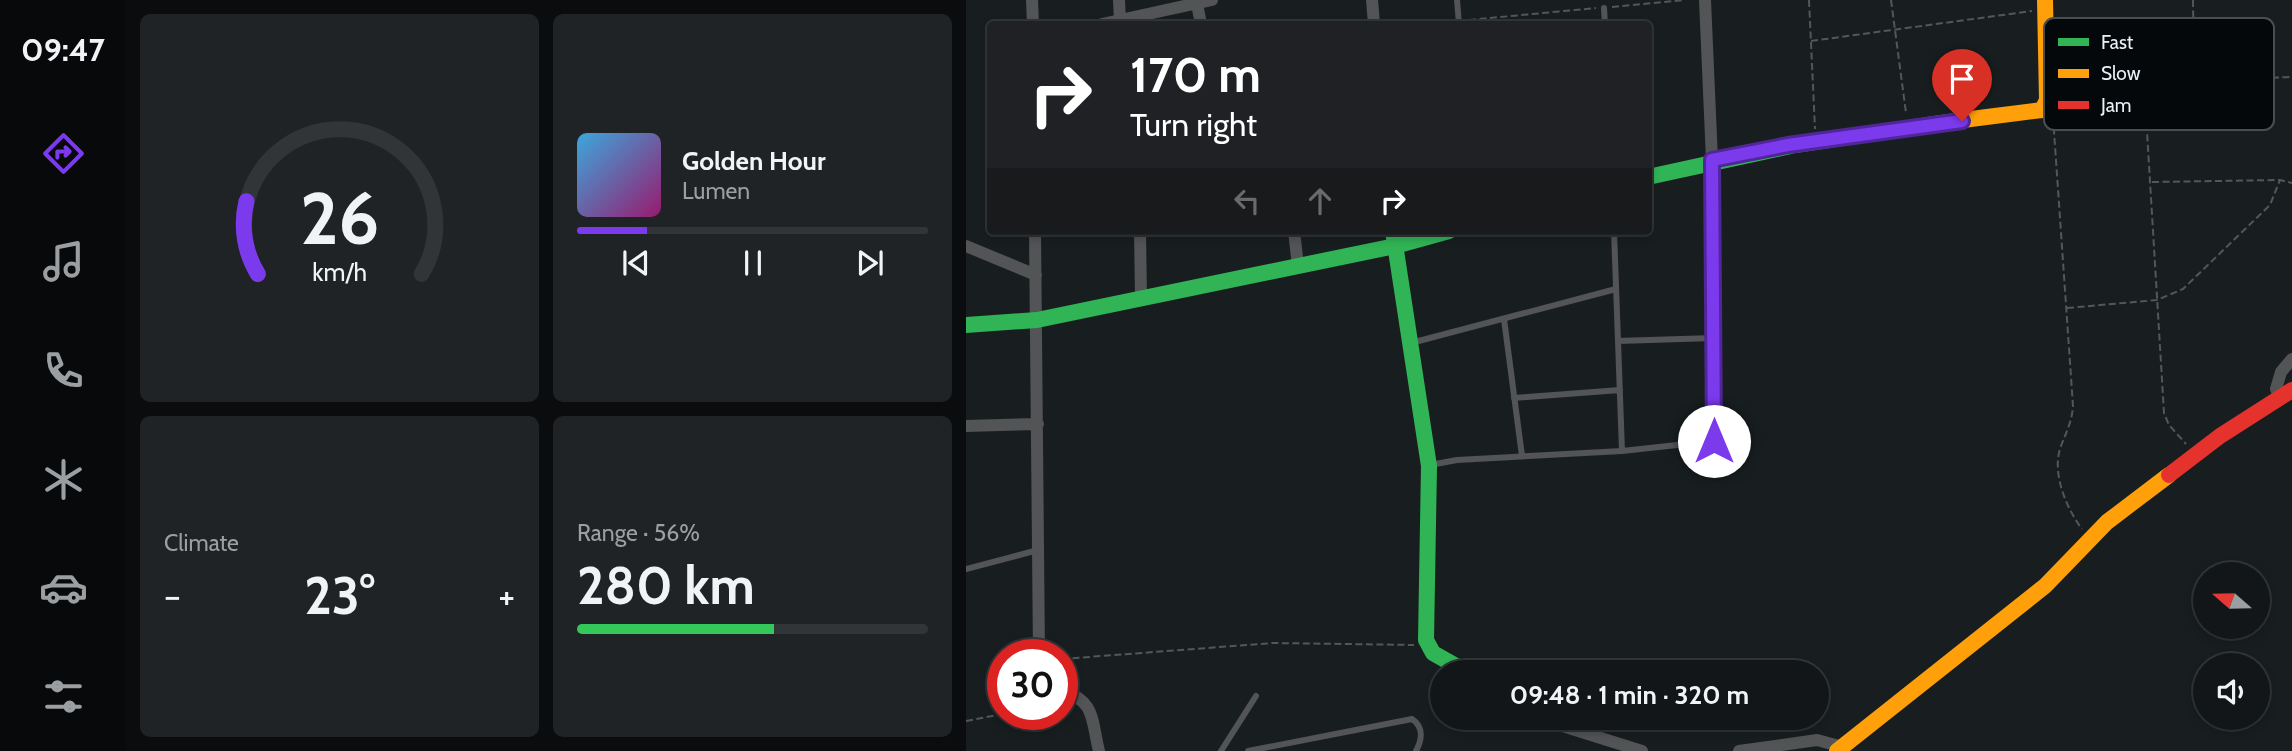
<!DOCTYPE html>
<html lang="en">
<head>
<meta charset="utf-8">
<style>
  body { margin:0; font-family:Cabin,sans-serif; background:#1f2325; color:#f1f3f6; height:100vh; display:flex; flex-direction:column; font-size:26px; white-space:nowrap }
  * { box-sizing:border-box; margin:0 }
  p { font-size:23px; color:#9c9fa2 }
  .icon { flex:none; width:38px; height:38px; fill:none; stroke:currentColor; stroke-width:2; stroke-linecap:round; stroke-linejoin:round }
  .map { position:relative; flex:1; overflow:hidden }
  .drawer { display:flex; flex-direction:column; gap:14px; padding:14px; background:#0a0c0d; width:840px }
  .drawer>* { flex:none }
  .hud { position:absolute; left:21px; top:21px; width:665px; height:214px; border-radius:7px; box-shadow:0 4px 10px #0003,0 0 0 2px #313537; background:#202124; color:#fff; overflow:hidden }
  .needle { width:46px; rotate:290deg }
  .controls { position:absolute; left:1227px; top:562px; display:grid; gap:14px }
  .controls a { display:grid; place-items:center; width:77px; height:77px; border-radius:50%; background:#121618; box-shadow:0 4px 10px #0003,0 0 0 2px #313537; font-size:35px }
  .speed { position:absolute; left:21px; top:639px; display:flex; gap:14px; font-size:35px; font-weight:700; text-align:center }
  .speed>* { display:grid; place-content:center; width:91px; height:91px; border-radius:50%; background:#121618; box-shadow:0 4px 10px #0003,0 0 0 2px #313537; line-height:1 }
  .speed .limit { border:10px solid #d22; background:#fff; color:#111 }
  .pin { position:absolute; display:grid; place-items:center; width:60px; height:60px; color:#fff; margin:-72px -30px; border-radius:50% 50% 50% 0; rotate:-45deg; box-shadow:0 0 7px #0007 }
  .pin .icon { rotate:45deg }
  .me { position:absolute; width:77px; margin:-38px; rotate:0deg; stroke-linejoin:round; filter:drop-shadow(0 0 5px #0008) }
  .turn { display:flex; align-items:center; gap:24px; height:147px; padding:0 28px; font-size:32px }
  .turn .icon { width:91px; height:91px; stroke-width:2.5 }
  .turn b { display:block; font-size:49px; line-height:60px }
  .lanes { display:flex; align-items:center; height:66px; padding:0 28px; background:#0003; justify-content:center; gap:35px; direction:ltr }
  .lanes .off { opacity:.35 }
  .big { font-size:52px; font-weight:700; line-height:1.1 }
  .drawer .card { flex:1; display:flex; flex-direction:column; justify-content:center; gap:10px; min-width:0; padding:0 24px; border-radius:10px; background:#1f2325 }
  .drawer .dial { align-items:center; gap:0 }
  .dial svg { height:182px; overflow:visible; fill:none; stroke:#313537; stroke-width:7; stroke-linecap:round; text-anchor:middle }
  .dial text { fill:#f1f3f6; stroke:none }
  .song { display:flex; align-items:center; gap:21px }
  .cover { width:84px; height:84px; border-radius:10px; background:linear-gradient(135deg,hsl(200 70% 55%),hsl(320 70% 35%)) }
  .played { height:7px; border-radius:4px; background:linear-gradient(90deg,#7c3aed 20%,#313537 20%) }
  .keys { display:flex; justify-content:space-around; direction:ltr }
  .heat { display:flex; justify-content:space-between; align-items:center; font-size:38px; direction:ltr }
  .charge { height:10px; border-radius:5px; background:linear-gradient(90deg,#34c759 56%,#313537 0) }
  .drawer .tiles { flex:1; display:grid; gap:14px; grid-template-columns:repeat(2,1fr) }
  .trip { position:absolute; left:464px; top:660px; width:399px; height:70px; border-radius:35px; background:#121618; box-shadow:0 4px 10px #0003,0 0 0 2px #313537; font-weight:700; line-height:70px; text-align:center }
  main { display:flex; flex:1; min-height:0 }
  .tab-bar { display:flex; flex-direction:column; width:126px; justify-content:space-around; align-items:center; background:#07090a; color:#9c9fa2 }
  .tab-bar .icon { width:49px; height:49px }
  .tab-bar .selected { color:#7c3aed }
  .tab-bar b { font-size:32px; color:#f1f3f6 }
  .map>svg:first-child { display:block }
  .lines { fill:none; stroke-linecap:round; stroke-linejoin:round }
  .path { stroke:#545657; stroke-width:2; stroke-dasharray:7 3.5; stroke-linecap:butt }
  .lane { stroke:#525456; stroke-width:6 }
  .street { stroke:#525456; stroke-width:12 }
  .fast { stroke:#30b455; stroke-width:16 }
  .slow { stroke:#ff9f0a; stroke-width:16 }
  .jam { stroke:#e5322d; stroke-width:16 }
  .route-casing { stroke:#51269a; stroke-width:18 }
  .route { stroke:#7c3aed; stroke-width:12 }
  .key { fill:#05080a; stroke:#4a4e50; stroke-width:2 }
  .key-label { font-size:19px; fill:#eaf1f5 }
</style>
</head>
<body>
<main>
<nav class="tab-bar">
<b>09:47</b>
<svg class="icon selected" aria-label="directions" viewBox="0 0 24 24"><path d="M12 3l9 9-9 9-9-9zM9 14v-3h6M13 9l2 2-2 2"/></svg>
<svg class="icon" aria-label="music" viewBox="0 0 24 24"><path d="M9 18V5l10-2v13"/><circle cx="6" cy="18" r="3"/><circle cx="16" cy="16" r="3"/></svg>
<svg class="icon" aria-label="phone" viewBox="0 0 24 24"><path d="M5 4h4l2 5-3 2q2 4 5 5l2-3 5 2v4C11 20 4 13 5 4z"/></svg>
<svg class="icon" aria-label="climate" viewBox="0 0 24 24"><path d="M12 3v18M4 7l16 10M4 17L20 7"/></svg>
<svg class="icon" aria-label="car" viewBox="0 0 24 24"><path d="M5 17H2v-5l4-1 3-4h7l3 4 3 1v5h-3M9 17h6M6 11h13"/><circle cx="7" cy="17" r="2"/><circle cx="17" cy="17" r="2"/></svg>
<svg class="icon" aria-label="filters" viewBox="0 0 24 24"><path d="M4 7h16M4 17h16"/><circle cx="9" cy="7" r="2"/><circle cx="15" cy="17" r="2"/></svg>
</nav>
<section class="drawer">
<div class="tiles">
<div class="card dial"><svg viewBox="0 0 100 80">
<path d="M14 69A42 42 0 1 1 86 69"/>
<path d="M14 69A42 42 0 0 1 9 37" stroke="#7c3aed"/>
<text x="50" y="56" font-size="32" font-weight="700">26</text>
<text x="50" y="72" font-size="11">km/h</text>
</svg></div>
<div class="card">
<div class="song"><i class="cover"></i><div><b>Golden Hour</b><p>Lumen</p></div></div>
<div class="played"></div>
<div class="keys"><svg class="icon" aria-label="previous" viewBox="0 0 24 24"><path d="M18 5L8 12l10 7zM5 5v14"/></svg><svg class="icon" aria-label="pause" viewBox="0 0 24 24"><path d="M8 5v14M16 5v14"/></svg><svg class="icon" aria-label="next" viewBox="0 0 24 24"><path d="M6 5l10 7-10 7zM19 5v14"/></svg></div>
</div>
<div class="card"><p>Climate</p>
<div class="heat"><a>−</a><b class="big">23°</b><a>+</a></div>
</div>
<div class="card"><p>Range · 56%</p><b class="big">280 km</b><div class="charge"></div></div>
</div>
</section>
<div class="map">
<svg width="1326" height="751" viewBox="0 0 1326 751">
  <rect width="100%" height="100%" fill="#181e20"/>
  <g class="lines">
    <path class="path" d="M843 0 849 129
      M925 0 940 113
      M1227 0 1228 79
      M646 7 718 0
      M503 20 630 8
      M845 41 1066 11
      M1178 82 1198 413 1203 425 1220 444
      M1096 85 1326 77
      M1087 117 1107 406C1106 423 1099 434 1094 449 1086 475 1101 509 1116 529
      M1186 182 1314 180 1326 183
      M1101 308 1191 300 1217 289 1304 205 1314 180
      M96 659 307 643 448 645
      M0 721 37 714"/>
    <path class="lane" d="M491 0 493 24
      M638 8 639 24
      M648 231 656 451
      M538 319 556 456
      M652 341 747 338
      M445 343 650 289
      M548 398 654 390
      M464 465 491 460 656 451 748 441
      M0 569 72 550
      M255 751 290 696
      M282 751 446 719C458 727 456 740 450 751"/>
    <path class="street" d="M66 0 67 24
      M153 0 154 21
      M406 0 408 24
      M739 0 746 160 748 441
      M231 4 235 24
      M136 24 246 0
      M69 231 73 654
      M174 231 175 298
      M328 231 332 266
      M0 246 70 275
      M1314 397 1310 389 1315 372 1326 359
      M0 426 72 424
      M96 690C130 702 125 719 133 751
      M571 718 676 751
      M773 751 851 740 877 747"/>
    <path class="fast" d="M682 177 829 145 989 121
      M427 231 463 466 460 640 467 653 490 666 491 672
      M0 325 71 320 429 246 483 231"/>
    <path class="slow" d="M989 121 1076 110 1081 100 1079 0
      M871 751 1079 586 1141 522 1203 475"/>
    <path class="jam" d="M1203 475 1254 436 1326 390"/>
  </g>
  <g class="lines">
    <defs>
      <path id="route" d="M748 441 746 160 822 145 996 121"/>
    </defs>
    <use href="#route" class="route-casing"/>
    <use href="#route" class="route"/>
  </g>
  <rect x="1078" y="18" width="230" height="112" rx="10" class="key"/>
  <rect x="1092" y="38" width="31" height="8" fill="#30b455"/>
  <rect x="1092" y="69" width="31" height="9" fill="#ff9f0a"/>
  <rect x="1092" y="101" width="31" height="8" fill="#e5322d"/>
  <g class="key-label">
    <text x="1135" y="49">Fast</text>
    <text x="1135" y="80">Slow</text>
    <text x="1135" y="112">Jam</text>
  </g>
</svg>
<div class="controls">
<a><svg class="needle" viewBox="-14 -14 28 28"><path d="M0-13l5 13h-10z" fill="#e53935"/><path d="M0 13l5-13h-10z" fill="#9c9fa2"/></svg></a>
<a><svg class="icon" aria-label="sound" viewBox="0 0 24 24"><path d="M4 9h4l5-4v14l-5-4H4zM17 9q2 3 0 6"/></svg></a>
</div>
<div class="speed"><div class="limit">30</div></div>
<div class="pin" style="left:996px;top:121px;background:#d93025"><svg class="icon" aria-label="arrive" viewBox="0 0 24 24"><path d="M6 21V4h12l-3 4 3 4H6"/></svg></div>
<svg class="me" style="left:748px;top:441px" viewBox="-20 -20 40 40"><circle r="19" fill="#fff"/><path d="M0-13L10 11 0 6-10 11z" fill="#7c3aed"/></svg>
<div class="trip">09:48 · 1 min · 320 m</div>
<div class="hud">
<div class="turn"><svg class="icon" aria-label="right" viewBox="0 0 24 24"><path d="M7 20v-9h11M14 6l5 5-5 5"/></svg><div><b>170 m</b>Turn right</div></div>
<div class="lanes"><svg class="icon off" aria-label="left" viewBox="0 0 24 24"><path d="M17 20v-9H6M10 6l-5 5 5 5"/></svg><svg class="icon off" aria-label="ahead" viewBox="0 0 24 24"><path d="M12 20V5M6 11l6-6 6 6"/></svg><svg class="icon" aria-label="right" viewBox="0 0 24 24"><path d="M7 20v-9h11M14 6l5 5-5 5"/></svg></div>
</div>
</div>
</main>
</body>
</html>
